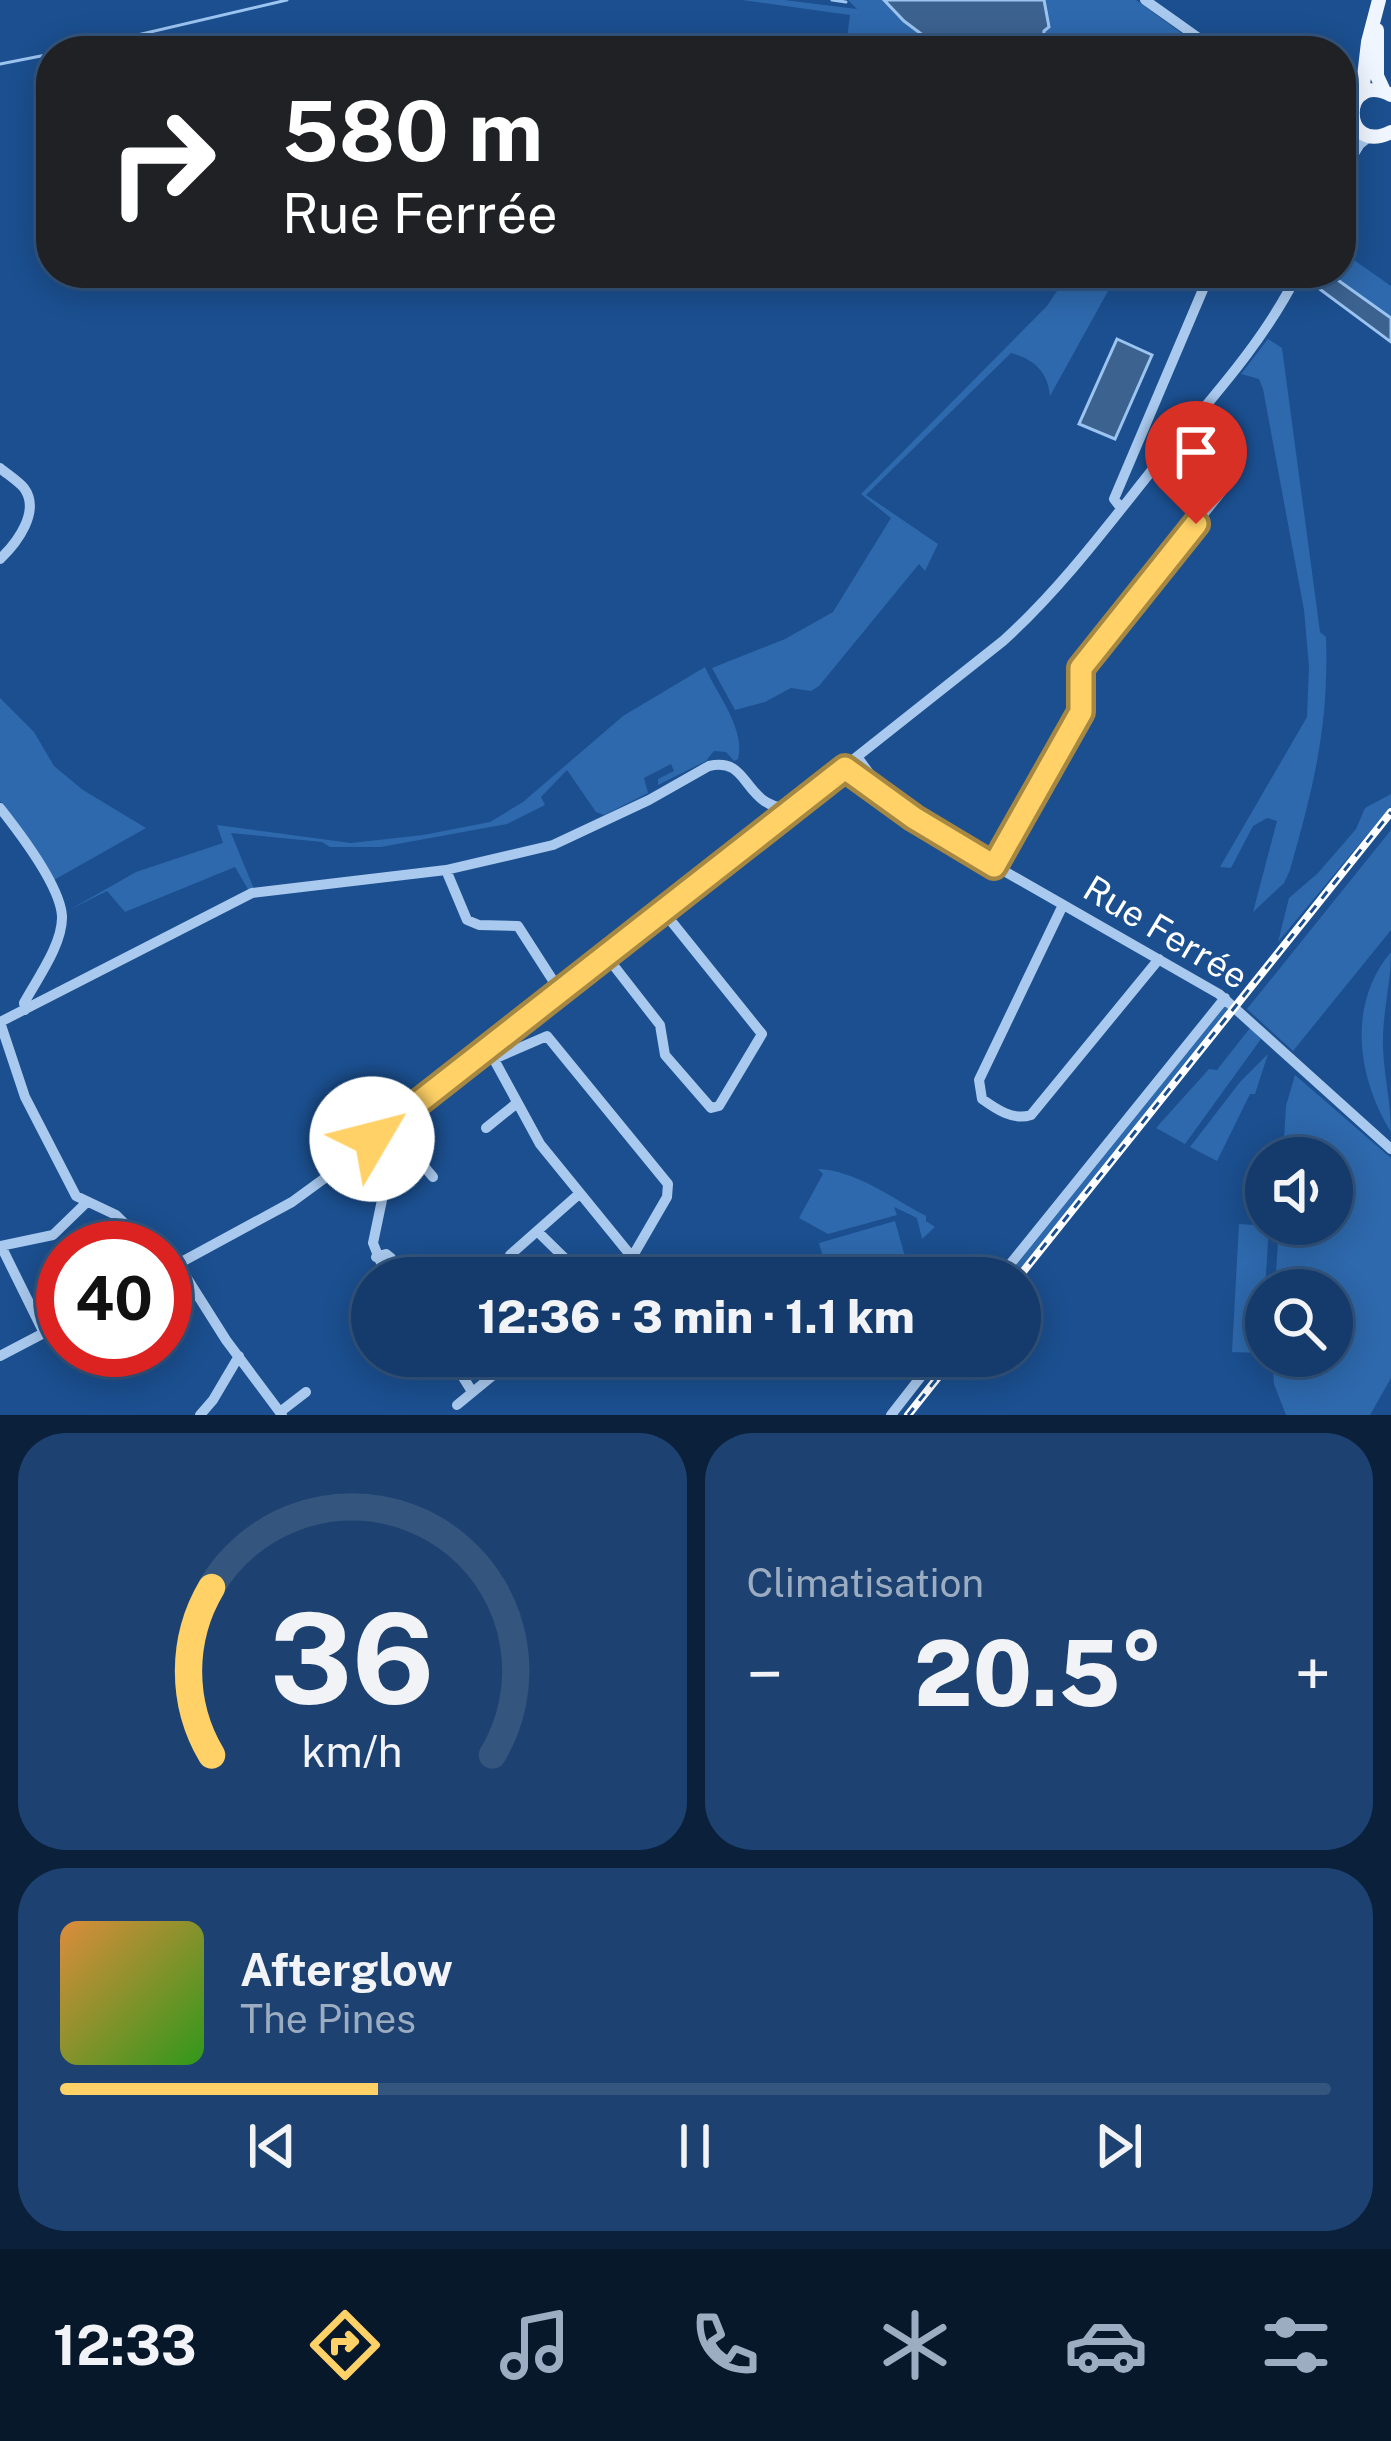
<!DOCTYPE html>
<html lang="fr">
<head>
<meta charset="utf-8">
<style>
  body { margin:0; font-family:"Public Sans",sans-serif; background:#1d4271; color:#f1f3f6; height:100vh; display:flex; flex-direction:column; font-size:45px; white-space:nowrap }
  * { box-sizing:border-box; margin:0 }
  p { font-size:39px; color:#9dadc1 }
  .icon { flex:none; width:66px; height:66px; fill:none; stroke:currentColor; stroke-width:2; stroke-linecap:round; stroke-linejoin:round }
  .map { position:relative; height:1415px; overflow:hidden }
  .panel { display:flex; flex-direction:column; gap:18px; padding:18px; background:#0b203b; flex:1 }
  .panel>* { flex:none }
  .guide { position:absolute; left:36px; top:36px; width:1320px; height:252px; border-radius:48px; box-shadow:0 6px 30px #0003,0 0 0 3px #33557e; background:#202124; color:#fff; overflow:hidden }
  .fabs { position:absolute; left:1245px; top:1137px; display:grid; gap:24px }
  .fabs a { display:grid; place-items:center; width:108px; height:108px; border-radius:50%; background:#143b6b; box-shadow:0 6px 30px #0003,0 0 0 3px #33557e; font-size:60px }
  .speed { position:absolute; left:36px; top:1221px; display:flex; gap:24px; font-size:60px; font-weight:700; text-align:center }
  .speed>* { display:grid; place-content:center; width:156px; height:156px; border-radius:50%; background:#143b6b; box-shadow:0 6px 30px #0003,0 0 0 3px #33557e; line-height:1 }
  .speed .limit { border:18px solid #d22; background:#fff; color:#111 }
  .pin { position:absolute; display:grid; place-items:center; width:102px; height:102px; color:#fff; margin:-123px -51px; border-radius:50% 50% 50% 0; rotate:-45deg; box-shadow:0 0 12px #0007 }
  .pin .icon { rotate:45deg }
  .me { position:absolute; width:132px; margin:-66px; rotate:53deg; stroke-linejoin:round; filter:drop-shadow(0 0 9px #0008) }
  .turn { display:flex; align-items:center; gap:42px; height:252px; padding:0 48px; font-size:54px }
  .turn .icon { width:156px; height:156px; stroke-width:2.5 }
  .turn b { display:block; font-size:84px; line-height:102px }
  .big { font-size:90px; font-weight:800; line-height:1.1 }
  .panel .card { flex:1; display:flex; flex-direction:column; justify-content:center; gap:18px; min-width:0; padding:0 42px; border-radius:48px; background:#1d4271 }
  .panel .dial { align-items:center; gap:0 }
  .dial svg { height:312px; overflow:visible; fill:none; stroke:#33557e; stroke-width:7; stroke-linecap:round; text-anchor:middle }
  .dial text { fill:#f1f3f6; stroke:none }
  .song { display:flex; align-items:center; gap:36px }
  .cover { width:144px; height:144px; border-radius:18px; background:linear-gradient(135deg,hsl(30 70% 55%),hsl(110 70% 35%)) }
  .played { height:12px; border-radius:6px; background:linear-gradient(90deg,#ffd166 25%,#33557e 25%) }
  .keys { display:flex; justify-content:space-around; direction:ltr }
  .heat { display:flex; justify-content:space-between; align-items:center; font-size:66px; direction:ltr }
  .panel .tiles { flex:1; display:grid; gap:18px; grid-template-columns:1fr 1fr }
  .card:last-child { grid-column:span 2 }
  .trip { position:absolute; left:351px; top:1257px; width:690px; height:120px; border-radius:60px; background:#143b6b; box-shadow:0 6px 30px #0003,0 0 0 3px #33557e; font-weight:800; line-height:120px; text-align:center }
  .tabs { display:flex; height:192px; justify-content:space-around; align-items:center; background:#08182b; color:#9dadc1 }
  .tabs .icon { width:84px; height:84px }
  .tabs .current { color:#ffd166 }
  .tabs b { font-size:54px; color:#f1f3f6 }
  .map>svg:first-child { display:block }
  .green { fill:#2e69ad }
  .water { fill:#3c6290; stroke:#9cc4f0; stroke-width:3 }
  .lines { fill:none; stroke-linecap:round; stroke-linejoin:round }
  .stream { stroke:#9cc4f0; stroke-width:3 }
  .minor { stroke:#a9c9ee; stroke-width:10 }
  .major { stroke:#f0f6ff; stroke-width:14 }
  .rail-casing { stroke:#fff; stroke-width:8 }
  .rail { stroke:#1b4f8f; stroke-width:3; stroke-dasharray:9; stroke-linecap:butt }
  .route-casing { stroke:#a68842; stroke-width:30 }
  .route { stroke:#ffd166; stroke-width:21 }
  .labels { text-anchor:middle; stroke-width:12; stroke-linejoin:round; paint-order:stroke }
  .street-label { font-size:36px; fill:#fff; stroke:#1b4f8f }
</style>
</head>
<body>
<div class="map">
<svg width="1391" height="1415" viewBox="0 0 1391 1415">
  <rect width="100%" height="100%" fill="#1b4f8f"/>
  <path class="green" d="M742 0H784L857 9 848 0H884L904 21 944 51H873L857 39 856 43 868 51H854L846 46 850 15Z
    M1044 0H1136L1206 51H1050L1043 44 1044 31 1049 27Z
    M1341 251 1391 286V318L1328 273H1341Z
    M1069 273H1118L1050 396C1048 372 1034 359 1011 353L866 495 938 544 925 571 919 564 819 686 811 691 791 688 765 702 735 710 712 668 785 639 833 612 891 518 861 494 1047 306Z
    M1268 339 1282 348 1320 632 1326 637C1329 726 1314 785 1290 870L1284 883 1253 912 1277 821 1267 818 1253 826 1231 868 1220 867 1307 717 1309 666 1304 610 1263 389 1259 379 1241 374Z
    M705 667C716 693 746 729 738 759L734 761 726 752 714 751 706 761 658 785V779L674 771 671 764 644 778 648 793 604 815 596 812 567 770 541 797 545 805 507 824 381 847H330L322 842 231 833 254 889 249 891 235 867 125 912 107 891 69 910 136 872 223 843 217 825 351 843 423 835 490 822 523 802 623 716Z
    M0 698 34 732 54 766 83 790 146 828 54 880 0 801Z
    M1391 794V806L1278 942 1289 898 1318 873 1356 829 1365 808Z
    M1391 830V930L1293 1051 1247 1009Z
    M1391 952C1391 984 1382 1014 1383 1047 1384 1076 1391 1103 1391 1132 1357 1077 1347 1004 1391 952Z
    M1224 1005 1230 1009 1013 1278H1006Z
    M1250 1028 1261 1039 1185 1144 1156 1128 1209 1069 1217 1070Z
    M1268 1054 1255 1094H1250L1217 1161 1190 1147 1240 1082Z
    M1295 1075 1391 1158V1378L1370 1415H1286L1274 1384 1272 1356H1332V1290H1275L1279 1224H1332V1158H1283L1286 1106Z
    M818 1169C855 1170 894 1199 926 1216V1221L935 1227 922 1239 917 1218 894 1207 897 1215 828 1234 799 1218 823 1174Z
    M895 1221 911 1278H829L819 1243Z
    M1239 1224 1269 1226 1261 1353 1232 1352Z"/>
  <path class="water" d="M884 0H1044L1049 27 1044 31 1043 44 1050 51H944L904 21Z
    M1298 273H1328L1391 318V342Z
    M1117 339 1152 355 1115 439 1079 424Z"/>
  <g class="lines">
    <path class="stream" d="M832 0 846 2
      M69 51 287 0
      M0 64 51 54"/>
    <path class="minor" d="M1145 0 1217 51
      M1341 163 1359 130
      M1341 175 1360 144 1370 136
      M0 468C7 474 18 481 24 488 41 511 17 543 0 559
      M1121 508 1114 499 1210 273
      M858 758 885 795
      M845 768 859 782 929 828 1219 994 1391 1149
      M0 808C19 832 60 885 62 916 63 944 37 979 24 1003L25 1010
      M994 865 1081 712V668L1221 492
      M446 870 467 920 479 925 518 926 561 993
      M1063 905 979 1080 982 1099C996 1109 1013 1121 1031 1115L1159 959
      M607 957 660 1025 665 1055 711 1108 719 1106 762 1034 663 911
      M0 1022 252 893 446 870 553 845 649 800 709 766C741 759 742 784 763 800 772 807 782 808 791 810
      M0 1022 25 1097 76 1196 116 1215 149 1248
      M491 1054 540 1144 632 1257
      M494 1059 547 1036 668 1184 667 1197 620 1278
      M390 1126 433 1177
      M486 1128 517 1103
      M353 1156 382 1200 373 1243 387 1278
      M537 1231 585 1278
      M0 1246 53 1235 87 1202
      M1 1246 44 1333
      M510 1255 579 1194
      M376 1257 386 1254 391 1258V1266L383 1271
      M178 1264 226 1340 282 1415
      M165 1271 292 1202 329 1175 1003 641C1062 588 1111 521 1161 459 1210 400 1264 342 1298 273
      M999 1278 1225 998
      M0 1356 63 1323
      M450 1356 471 1390
      M457 1405 502 1368
      M280 1412 306 1392
      M200 1415 213 1400 239 1356
      M891 1415 937 1356"/>
    <path class="major" d="M1377 30V76L1384 91
      M1362 94 1368 42 1379 0
      M1391 95C1340 69 1340 157 1391 132"/>
    <defs>
      <path id="rail" d="M1018 1278 1391 812
        M908 1415 955 1356"/>
    </defs>
    <use href="#rail" class="rail-casing"/>
    <use href="#rail" class="rail"/>
  </g>
  <g class="lines">
    <defs>
      <path id="route" d="M372 1139 845 768 914 818 994 866 1081 712V668L1196 524"/>
    </defs>
    <use href="#route" class="route-casing"/>
    <use href="#route" class="route"/>
  </g>
  <g class="labels">
    <g class="street-label">
      <text transform="translate(1166 932) rotate(31)" y="13">Rue Ferrée</text>
    </g>
  </g>
</svg>
<div class="fabs">
<a><svg class="icon" aria-label="sound" viewBox="0 0 24 24"><path d="M4 9h4l5-4v14l-5-4H4zM17 9q2 3 0 6"/></svg></a>
<a><svg class="icon" aria-label="search" viewBox="0 0 24 24"><circle cx="10" cy="10" r="6"/><path d="M15 15l6 6"/></svg></a>
</div>
<div class="speed"><div class="limit">40</div></div>
<div class="pin" style="left:1196px;top:524px;background:#d93025"><svg class="icon" aria-label="arrive" viewBox="0 0 24 24"><path d="M6 21V4h12l-3 4 3 4H6"/></svg></div>
<svg class="me" style="left:372px;top:1139px" viewBox="-20 -20 40 40"><circle r="19" fill="#fff"/><path d="M0-13L10 11 0 6-10 11z" fill="#ffd166"/></svg>
<div class="trip">12:36 · 3 min · 1.1 km</div>
<div class="guide">
<div class="turn"><svg class="icon" aria-label="right" viewBox="0 0 24 24"><path d="M7 20v-9h11M14 6l5 5-5 5"/></svg><div><b>580 m</b>Rue Ferrée</div></div>
</div>
</div>
<section class="panel">
<div class="tiles">
<div class="card dial"><svg viewBox="0 0 100 80">
<path d="M14 69A42 42 0 1 1 86 69"/>
<path d="M14 69A42 42 0 0 1 14 26" stroke="#ffd166"/>
<text x="50" y="56" font-size="32" font-weight="700">36</text>
<text x="50" y="72" font-size="11">km/h</text>
</svg></div>
<div class="card"><p>Climatisation</p>
<div class="heat"><a>−</a><b class="big">20.5°</b><a>+</a></div>
</div>
<div class="card">
<div class="song"><i class="cover"></i><div><b>Afterglow</b><p>The Pines</p></div></div>
<div class="played"></div>
<div class="keys"><svg class="icon" aria-label="previous" viewBox="0 0 24 24"><path d="M18 5L8 12l10 7zM5 5v14"/></svg><svg class="icon" aria-label="pause" viewBox="0 0 24 24"><path d="M8 5v14M16 5v14"/></svg><svg class="icon" aria-label="next" viewBox="0 0 24 24"><path d="M6 5l10 7-10 7zM19 5v14"/></svg></div>
</div>
</div>
</section>
<nav class="tabs">
<b>12:33</b>
<svg class="icon current" aria-label="directions" viewBox="0 0 24 24"><path d="M12 3l9 9-9 9-9-9zM9 14v-3h6M13 9l2 2-2 2"/></svg>
<svg class="icon" aria-label="music" viewBox="0 0 24 24"><path d="M9 18V5l10-2v13"/><circle cx="6" cy="18" r="3"/><circle cx="16" cy="16" r="3"/></svg>
<svg class="icon" aria-label="phone" viewBox="0 0 24 24"><path d="M5 4h4l2 5-3 2q2 4 5 5l2-3 5 2v4C11 20 4 13 5 4z"/></svg>
<svg class="icon" aria-label="climate" viewBox="0 0 24 24"><path d="M12 3v18M4 7l16 10M4 17L20 7"/></svg>
<svg class="icon" aria-label="car" viewBox="0 0 24 24"><path d="M5 17H2v-5l4-1 3-4h7l3 4 3 1v5h-3M9 17h6M6 11h13"/><circle cx="7" cy="17" r="2"/><circle cx="17" cy="17" r="2"/></svg>
<svg class="icon" aria-label="filters" viewBox="0 0 24 24"><path d="M4 7h16M4 17h16"/><circle cx="9" cy="7" r="2"/><circle cx="15" cy="17" r="2"/></svg>
</nav>
</body>
</html>
